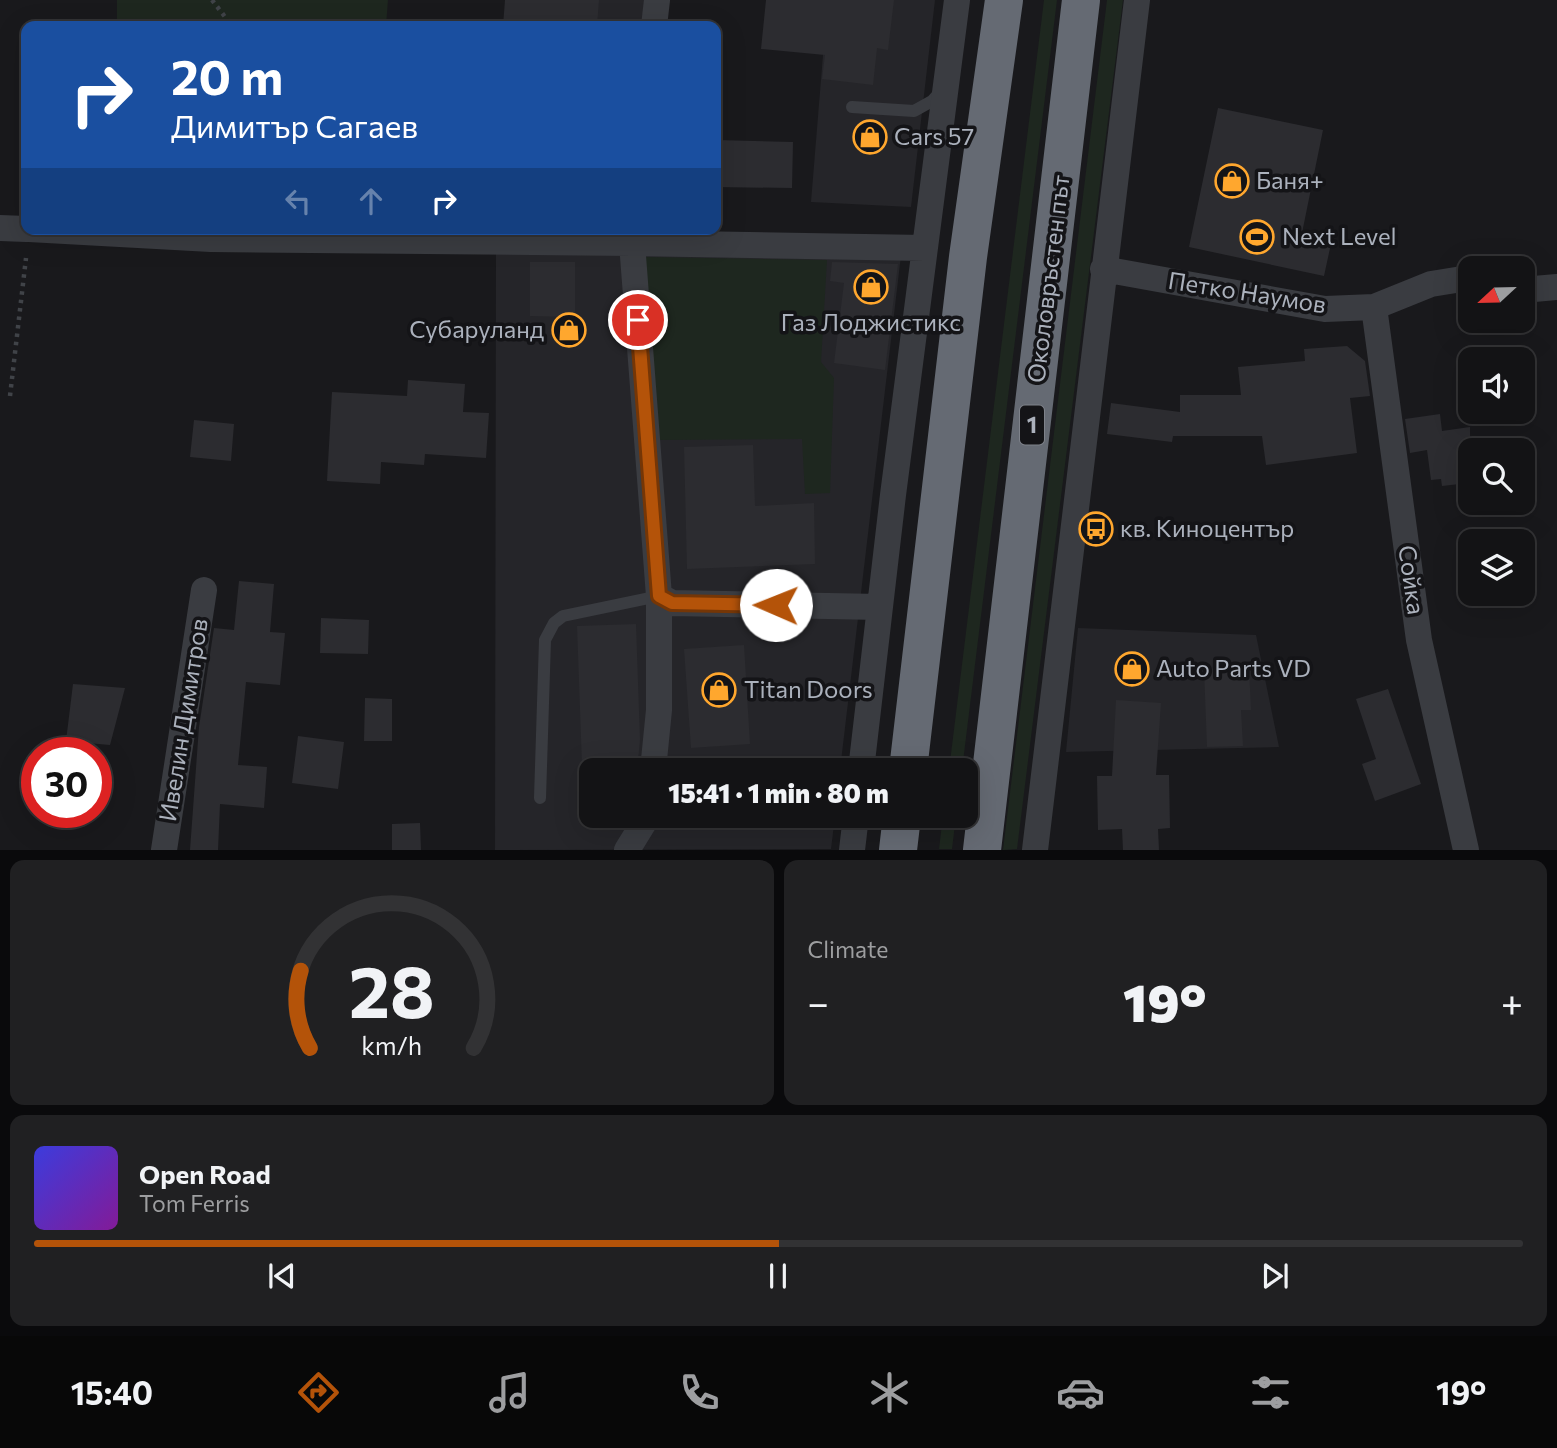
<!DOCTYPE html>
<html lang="en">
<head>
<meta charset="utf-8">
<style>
  body { margin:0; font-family:Commissioner,sans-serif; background:#202022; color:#f1f3f6; height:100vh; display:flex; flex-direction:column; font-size:26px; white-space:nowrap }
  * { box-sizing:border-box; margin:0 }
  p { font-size:23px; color:#9d9ea0 }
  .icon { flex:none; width:38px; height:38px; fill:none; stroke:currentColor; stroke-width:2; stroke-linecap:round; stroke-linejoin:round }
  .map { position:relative; height:850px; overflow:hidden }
  .side { display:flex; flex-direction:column; gap:10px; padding:10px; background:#0a0a0c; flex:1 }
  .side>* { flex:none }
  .hud { position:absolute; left:21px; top:21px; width:700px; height:214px; border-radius:14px; box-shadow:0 7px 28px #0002,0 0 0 2px #323234; background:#1a4fa0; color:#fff; overflow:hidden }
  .needle { width:46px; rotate:248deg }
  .controls { position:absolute; left:1458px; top:256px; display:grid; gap:14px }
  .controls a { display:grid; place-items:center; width:77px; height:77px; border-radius:14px; background:#131315; box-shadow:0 7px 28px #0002,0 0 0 2px #323234; font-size:35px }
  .speed { position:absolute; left:21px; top:737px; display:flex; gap:14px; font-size:35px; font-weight:700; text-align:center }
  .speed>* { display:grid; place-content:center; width:91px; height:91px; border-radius:50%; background:#131315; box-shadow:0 7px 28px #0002,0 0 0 2px #323234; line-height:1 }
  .speed .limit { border:10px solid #d22; background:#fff; color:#111 }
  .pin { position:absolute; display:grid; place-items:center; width:60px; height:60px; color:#fff; margin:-30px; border:4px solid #fff; border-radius:50%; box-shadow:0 2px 7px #0007 }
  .me { position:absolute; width:77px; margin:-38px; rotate:271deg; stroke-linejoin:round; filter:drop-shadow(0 0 5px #0008) }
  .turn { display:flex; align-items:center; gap:24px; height:147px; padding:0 35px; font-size:32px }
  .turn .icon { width:91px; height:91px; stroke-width:2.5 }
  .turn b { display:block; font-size:49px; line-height:60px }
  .lanes { display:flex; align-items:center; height:66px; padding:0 35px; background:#0003; justify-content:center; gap:35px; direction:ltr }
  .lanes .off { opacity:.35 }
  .big { font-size:52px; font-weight:800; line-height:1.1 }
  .side .card { flex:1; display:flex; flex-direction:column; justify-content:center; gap:10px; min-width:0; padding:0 24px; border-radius:14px; background:#202022 }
  .side .dial { align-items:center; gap:0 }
  .dial svg { height:182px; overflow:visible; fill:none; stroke:#323234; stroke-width:7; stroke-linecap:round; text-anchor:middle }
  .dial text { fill:#f1f3f6; stroke:none }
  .song { display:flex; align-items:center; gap:21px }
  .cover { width:84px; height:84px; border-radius:10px; background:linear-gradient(135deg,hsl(240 70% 55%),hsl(290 70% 35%)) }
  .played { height:7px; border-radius:4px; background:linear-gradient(90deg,#b45309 50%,#323234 50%) }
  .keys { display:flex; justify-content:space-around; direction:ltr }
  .heat { display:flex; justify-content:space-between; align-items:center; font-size:38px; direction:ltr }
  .side .tiles { flex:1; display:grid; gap:10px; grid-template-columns:1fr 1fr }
  .card:last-child { grid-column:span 2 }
  .trip { position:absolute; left:579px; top:758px; width:399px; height:70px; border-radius:14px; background:#131315; box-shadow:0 7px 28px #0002,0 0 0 2px #323234; font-weight:800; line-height:70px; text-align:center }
  .dock { display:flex; height:112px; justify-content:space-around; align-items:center; background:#080808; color:#9d9ea0 }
  .dock .icon { width:49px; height:49px }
  .dock .active { color:#b45309 }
  .dock b { font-size:32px; color:#f1f3f6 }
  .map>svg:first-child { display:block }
  .built { fill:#252529 }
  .green { fill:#1e271f }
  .building { fill:#2c2c30 }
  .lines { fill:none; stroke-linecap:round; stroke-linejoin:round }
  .path { stroke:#404348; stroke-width:4.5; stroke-dasharray:3.5 5; stroke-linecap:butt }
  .lane { stroke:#3a3c41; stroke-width:12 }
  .street { stroke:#3a3c41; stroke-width:26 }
  .highway { stroke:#656a73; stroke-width:38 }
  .route-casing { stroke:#753606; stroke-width:18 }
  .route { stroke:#b45309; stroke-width:12 }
  .labels { text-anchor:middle; stroke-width:7; stroke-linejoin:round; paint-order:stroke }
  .shield { fill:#141417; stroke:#7e828a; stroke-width:2 }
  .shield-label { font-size:23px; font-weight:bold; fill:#abb1bc }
  .poi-label { font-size:24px; fill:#abb1bc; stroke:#141417; text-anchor:start }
  .street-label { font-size:24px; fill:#abb1bc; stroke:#141417 }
</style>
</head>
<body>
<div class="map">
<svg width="1557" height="850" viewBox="0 0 1557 850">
  <rect width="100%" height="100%" fill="#19191c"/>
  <path class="built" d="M507 0H652L649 26H505Z
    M816 0H935L911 207 811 202 824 43Z
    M496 241 902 247 840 770H592V816H835L831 849 495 850Z
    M1078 628 1256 635 1279 747 1066 752Z"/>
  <path class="green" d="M117 0H388L386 26H117Z
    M1044 0H1057L962 770H949Z
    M1107 0H1123L1017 849 1003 850Z
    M645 257 827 260 821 362 834 378 830 493 805 494 802 439 655 440Z
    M943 816H956L952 849H939Z"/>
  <path class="building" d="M505 0H599L597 26H503Z
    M766 0H894L888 50 877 48 873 85 822 79 825 55 761 49Z
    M1218 108 1323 130 1302 233 1332 239 1324 276 1189 247Z
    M716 140 793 142 792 188 716 187Z
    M530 262H575V317L530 316Z
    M832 262 898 264 885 370 834 363 844 283 830 281Z
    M1347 346 1365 361 1370 396 1350 398 1357 453 1266 465 1262 436H1173L1172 442 1107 434 1111 403 1180 412V395H1241L1238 367 1305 361 1304 349Z
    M408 380 465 384 463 412 489 413 486 458 425 454 424 465 381 462 380 484 327 481 332 392 407 396Z
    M1440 414 1442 431 1470 427V475H1467L1468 483 1442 486 1441 479 1431 480 1427 450 1410 453 1405 419Z
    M194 420 234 424 231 461 190 457Z
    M753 445 755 506 814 503 815 564 687 569 684 447Z
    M239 581 274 584 270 632 285 633 280 685 246 682 238 765 267 767 264 808 220 804 218 850H190L199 727 214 628 234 630Z
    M321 618 369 620 368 654 320 653Z
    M636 624 640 740 637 770H607L605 764 582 765 577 626Z
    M744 645 750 744 691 748 684 649Z
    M1249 667 1251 710H1241L1243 746 1207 747 1204 669Z
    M73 684 125 688 110 745 66 741Z
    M1388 689 1421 784 1375 801 1362 764 1376 759 1356 699Z
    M365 698 392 699V741H364Z
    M1116 700 1161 703 1156 775H1169L1170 828 1158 829 1159 850H1123L1122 829 1098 830 1097 776H1112Z
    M298 736 344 742 338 789 292 783Z
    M420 823 421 850H392V824Z"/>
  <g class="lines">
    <path class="path" d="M212 0 232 26
      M10 396 26 258"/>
    <path class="lane" d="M852 107 914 111 932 101 942 90
      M540 798 545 640 554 623 563 616 659 596"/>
    <path class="street" d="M654 26 657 0
      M0 228 26 229
      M29 229 211 239 632 243 924 248
      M634 229 632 243 659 596V710L653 770
      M1103 269 1325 309 1374 307 1431 284 1462 279 1470 282
      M1522 290 1557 287
      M1374 307 1419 640 1466 850
      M659 596 672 603 880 607
      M861 770 893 495 957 0
      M164 850 204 590
      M627 850 648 816
      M852 850 856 816
      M1035 850 1137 0"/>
    <path class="highway" d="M908 770 968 257 1004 0
      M898 850 902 816
      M982 850 1081 0"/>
  </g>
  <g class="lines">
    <defs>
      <path id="route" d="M638 320 659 596 672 603 776 605"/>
    </defs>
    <use href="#route" class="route-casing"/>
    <use href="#route" class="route"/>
  </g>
  <defs>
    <symbol id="shop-ring" viewBox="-11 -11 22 22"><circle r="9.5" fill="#141417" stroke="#ffa72e" stroke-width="1.5"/><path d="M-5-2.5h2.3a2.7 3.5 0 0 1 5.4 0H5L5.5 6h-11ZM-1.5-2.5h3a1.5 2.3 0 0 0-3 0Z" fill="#ffa72e"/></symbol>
    <symbol id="stadium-ring" viewBox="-11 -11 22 22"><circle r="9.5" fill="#141417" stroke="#ffa72e" stroke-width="1.5"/><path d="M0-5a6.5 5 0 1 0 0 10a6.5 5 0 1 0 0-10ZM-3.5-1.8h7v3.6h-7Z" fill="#ffa72e"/></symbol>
    <symbol id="bus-ring" viewBox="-11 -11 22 22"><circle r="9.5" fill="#141417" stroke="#ffa72e" stroke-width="1.5"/><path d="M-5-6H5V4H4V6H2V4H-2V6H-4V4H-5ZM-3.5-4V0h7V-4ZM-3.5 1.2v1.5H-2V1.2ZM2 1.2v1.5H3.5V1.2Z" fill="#ffa72e"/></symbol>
  </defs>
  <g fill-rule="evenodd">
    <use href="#shop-ring" x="851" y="118" width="38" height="38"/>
    <use href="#shop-ring" x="1213" y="162" width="38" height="38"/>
    <use href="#stadium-ring" x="1238" y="218" width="38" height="38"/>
    <use href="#shop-ring" x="852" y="268" width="38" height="38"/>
    <use href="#shop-ring" x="550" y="311" width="38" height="38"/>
    <use href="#bus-ring" x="1077" y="510" width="38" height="38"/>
    <use href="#shop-ring" x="1113" y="650" width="38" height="38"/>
    <use href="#shop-ring" x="700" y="671" width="38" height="38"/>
  </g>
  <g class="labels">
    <rect class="shield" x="1020" y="405.5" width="24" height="39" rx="5"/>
    <g class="shield-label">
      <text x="1032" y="433">1</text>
    </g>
    <g class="poi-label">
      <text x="894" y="145">Cars 57</text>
      <text x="1256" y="189">Баня+</text>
      <text x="1282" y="245">Next Level</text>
      <text x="871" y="331" text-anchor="middle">Газ Лоджистикс</text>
      <text x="544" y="338" text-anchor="end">Субаруланд</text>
      <text x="1120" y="537">кв. Киноцентър</text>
      <text x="1156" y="677">Auto Parts VD</text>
      <text x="744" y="698">Titan Doors</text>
    </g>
    <g class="street-label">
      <text transform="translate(1049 279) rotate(-83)" y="8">Околовръстен път</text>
      <text transform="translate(1247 293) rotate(9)" y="8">Петко Наумов</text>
      <text transform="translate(1411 580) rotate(82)" y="8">Сойка</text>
      <text transform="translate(184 720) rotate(-81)" y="8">Ивелин Димитров</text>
    </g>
  </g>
</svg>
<div class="controls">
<a><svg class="needle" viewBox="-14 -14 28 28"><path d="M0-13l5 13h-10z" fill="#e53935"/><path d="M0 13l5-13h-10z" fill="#9d9ea0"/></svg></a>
<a><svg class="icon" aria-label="sound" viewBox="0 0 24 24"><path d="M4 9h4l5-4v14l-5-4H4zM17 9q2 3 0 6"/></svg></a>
<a><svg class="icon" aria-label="search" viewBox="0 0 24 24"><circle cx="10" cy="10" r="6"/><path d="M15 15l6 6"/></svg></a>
<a><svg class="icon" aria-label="layers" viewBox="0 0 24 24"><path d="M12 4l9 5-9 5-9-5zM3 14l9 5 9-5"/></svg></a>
</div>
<div class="speed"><div class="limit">30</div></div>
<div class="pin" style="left:638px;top:320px;background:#d93025"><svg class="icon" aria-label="arrive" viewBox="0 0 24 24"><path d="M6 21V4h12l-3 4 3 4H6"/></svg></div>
<svg class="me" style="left:776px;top:605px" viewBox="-20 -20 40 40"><circle r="19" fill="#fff"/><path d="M0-13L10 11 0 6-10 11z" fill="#b45309"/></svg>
<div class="trip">15:41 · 1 min · 80 m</div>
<div class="hud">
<div class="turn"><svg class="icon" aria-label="right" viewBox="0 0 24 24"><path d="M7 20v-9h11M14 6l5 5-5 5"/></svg><div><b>20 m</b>Димитър Сагаев</div></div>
<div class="lanes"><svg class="icon off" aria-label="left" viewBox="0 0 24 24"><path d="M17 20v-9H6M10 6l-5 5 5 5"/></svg><svg class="icon off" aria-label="ahead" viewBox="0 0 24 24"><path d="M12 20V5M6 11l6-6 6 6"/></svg><svg class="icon" aria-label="right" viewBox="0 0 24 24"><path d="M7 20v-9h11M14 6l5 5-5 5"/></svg></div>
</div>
</div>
<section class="side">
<div class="tiles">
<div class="card dial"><svg viewBox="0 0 100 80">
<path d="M14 69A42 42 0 1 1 86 69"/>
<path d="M14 69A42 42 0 0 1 10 35" stroke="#b45309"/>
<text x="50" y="56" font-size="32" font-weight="700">28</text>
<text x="50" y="72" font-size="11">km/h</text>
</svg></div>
<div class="card"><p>Climate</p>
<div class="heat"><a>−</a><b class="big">19°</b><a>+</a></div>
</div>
<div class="card">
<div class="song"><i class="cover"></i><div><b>Open Road</b><p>Tom Ferris</p></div></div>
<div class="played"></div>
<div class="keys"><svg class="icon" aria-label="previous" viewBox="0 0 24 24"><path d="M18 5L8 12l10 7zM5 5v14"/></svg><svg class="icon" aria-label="pause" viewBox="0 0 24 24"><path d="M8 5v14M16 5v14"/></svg><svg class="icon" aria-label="next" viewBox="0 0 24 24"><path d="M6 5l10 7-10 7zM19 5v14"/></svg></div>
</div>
</div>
</section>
<nav class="dock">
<b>15:40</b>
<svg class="icon active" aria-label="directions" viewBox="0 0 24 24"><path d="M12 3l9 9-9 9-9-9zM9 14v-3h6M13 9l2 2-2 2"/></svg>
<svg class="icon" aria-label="music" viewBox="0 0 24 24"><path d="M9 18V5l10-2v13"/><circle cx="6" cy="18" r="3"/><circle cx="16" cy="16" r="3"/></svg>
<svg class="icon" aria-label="phone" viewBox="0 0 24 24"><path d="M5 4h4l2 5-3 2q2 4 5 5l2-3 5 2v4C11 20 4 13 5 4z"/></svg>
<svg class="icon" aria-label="climate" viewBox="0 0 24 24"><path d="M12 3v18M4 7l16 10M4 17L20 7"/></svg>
<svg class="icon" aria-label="car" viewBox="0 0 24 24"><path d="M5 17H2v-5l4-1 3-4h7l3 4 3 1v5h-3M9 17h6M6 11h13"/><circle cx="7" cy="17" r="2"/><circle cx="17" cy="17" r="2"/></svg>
<svg class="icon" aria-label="filters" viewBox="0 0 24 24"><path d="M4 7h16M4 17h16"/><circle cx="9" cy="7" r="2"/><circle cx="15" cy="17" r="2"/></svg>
<b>19°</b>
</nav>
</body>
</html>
